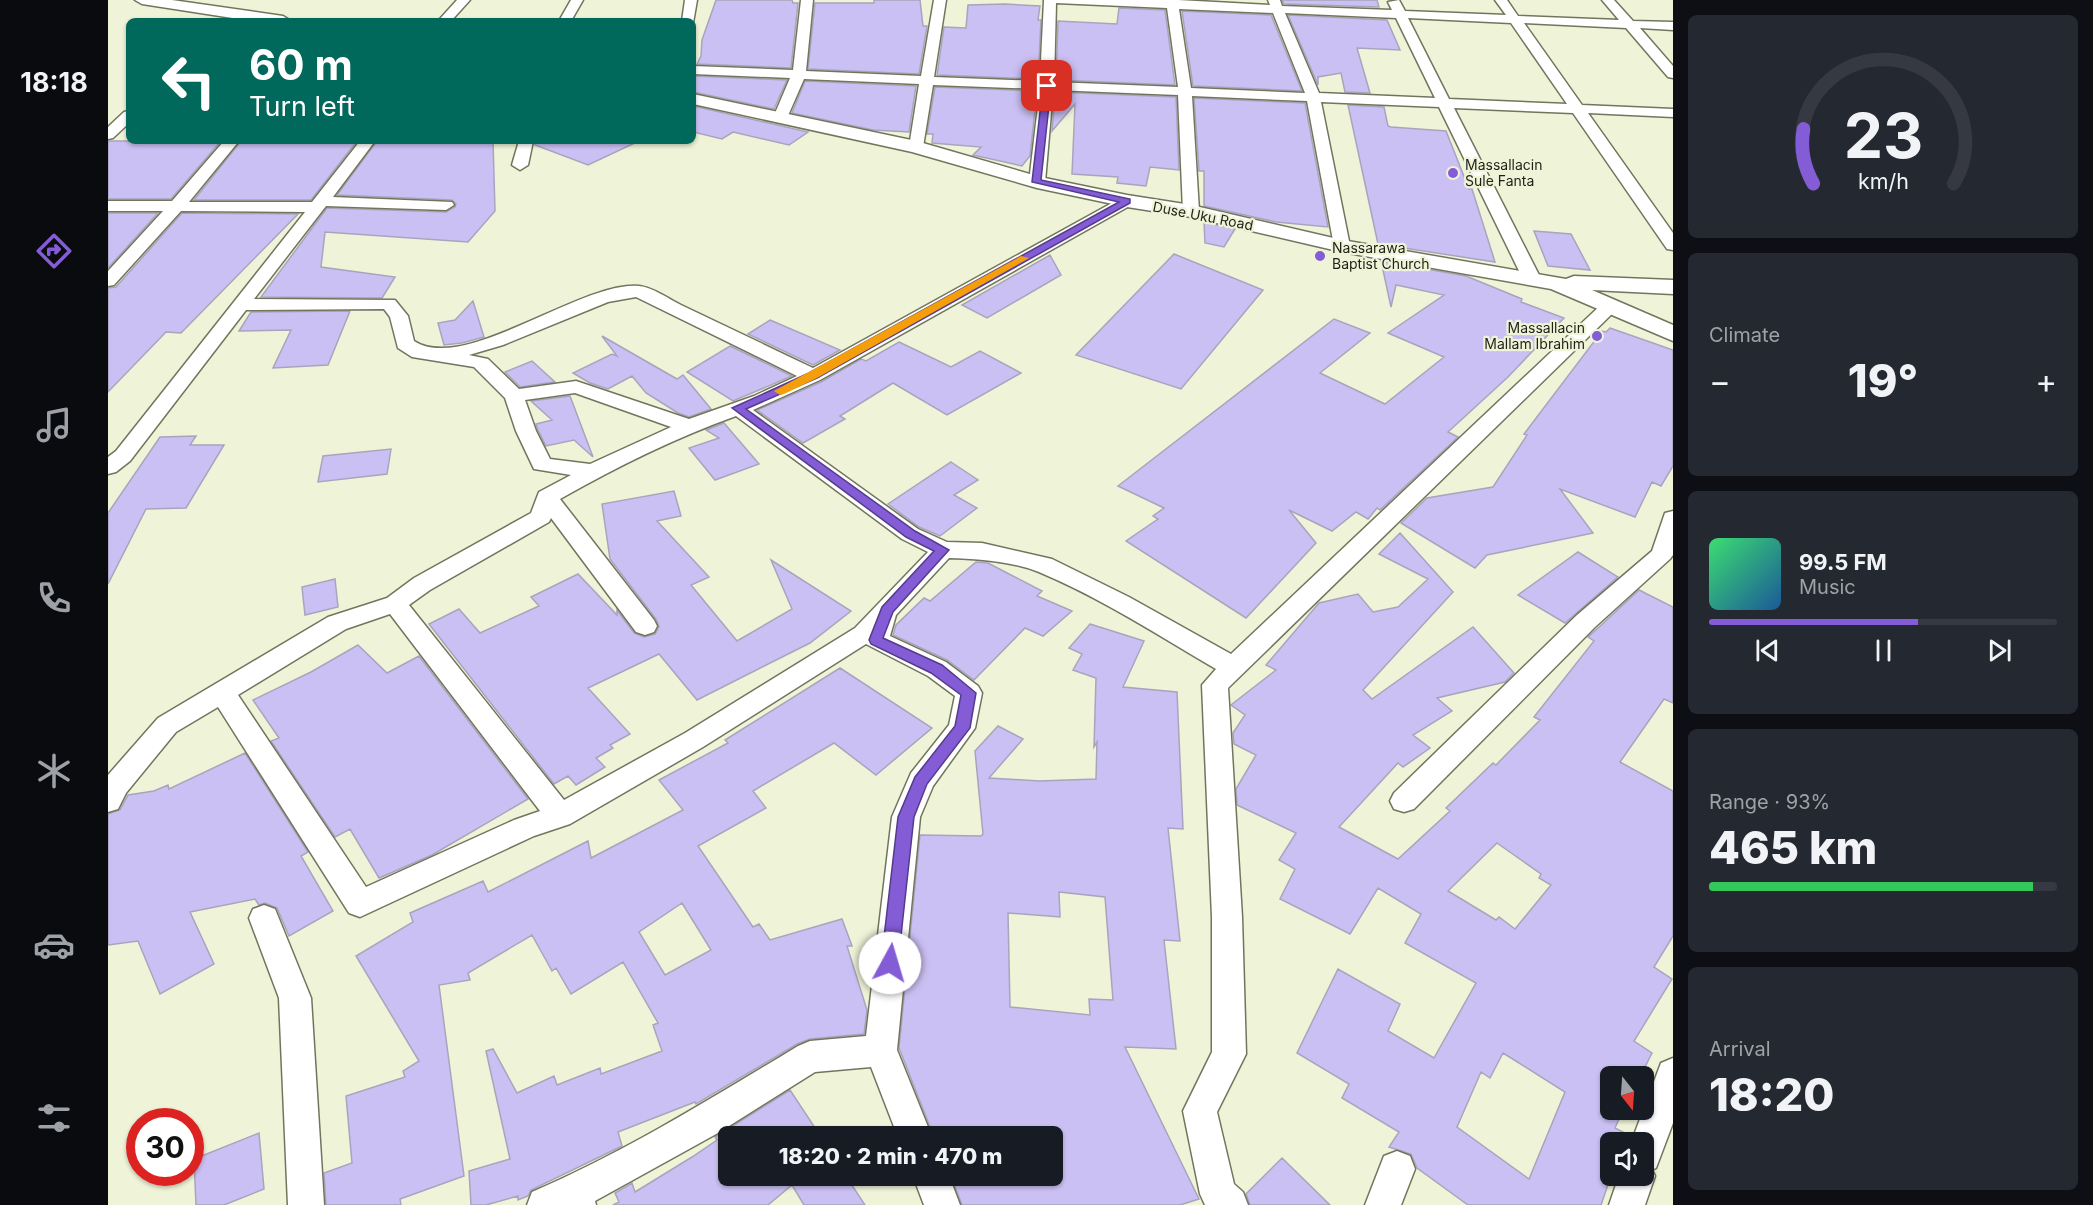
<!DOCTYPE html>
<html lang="en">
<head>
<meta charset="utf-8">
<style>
  body { margin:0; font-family:Inter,sans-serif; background:#242831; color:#f1f3f6; height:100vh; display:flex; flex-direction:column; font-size:22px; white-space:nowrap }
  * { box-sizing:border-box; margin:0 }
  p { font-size:20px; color:#9ea1a6 }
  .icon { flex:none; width:33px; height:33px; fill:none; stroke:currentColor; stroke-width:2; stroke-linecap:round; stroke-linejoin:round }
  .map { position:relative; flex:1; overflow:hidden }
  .side { display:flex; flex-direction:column; gap:15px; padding:15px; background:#0d0f14; width:420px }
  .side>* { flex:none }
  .top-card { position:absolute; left:18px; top:18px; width:570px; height:126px; border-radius:9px; box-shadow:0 2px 4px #0004; background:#00695c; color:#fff; overflow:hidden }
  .needle { width:39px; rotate:163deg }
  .fabs { position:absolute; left:1492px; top:1066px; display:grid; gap:12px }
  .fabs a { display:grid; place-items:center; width:54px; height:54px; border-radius:9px; background:#171b24; box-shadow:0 2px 4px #0004; font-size:30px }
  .speed { position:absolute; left:18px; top:1108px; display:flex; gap:12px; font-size:30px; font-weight:700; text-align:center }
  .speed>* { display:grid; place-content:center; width:78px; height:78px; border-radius:50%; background:#171b24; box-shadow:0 2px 4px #0004; line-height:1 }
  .speed .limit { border:9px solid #d22; background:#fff; color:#111 }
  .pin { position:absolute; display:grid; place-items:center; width:51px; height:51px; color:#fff; margin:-26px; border-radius:12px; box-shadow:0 3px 9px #0006 }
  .me { position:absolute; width:66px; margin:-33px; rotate:6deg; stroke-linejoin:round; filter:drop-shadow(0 0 4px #0008) }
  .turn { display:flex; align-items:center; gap:21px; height:126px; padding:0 24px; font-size:27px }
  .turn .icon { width:78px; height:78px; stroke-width:2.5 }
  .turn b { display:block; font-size:42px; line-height:51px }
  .big { font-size:45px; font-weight:800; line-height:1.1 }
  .side .tile { flex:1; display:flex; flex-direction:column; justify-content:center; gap:9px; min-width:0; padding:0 21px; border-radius:9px; background:#242831 }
  .side .dial { align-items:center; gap:0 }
  .dial svg { height:156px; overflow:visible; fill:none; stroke:#363941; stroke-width:7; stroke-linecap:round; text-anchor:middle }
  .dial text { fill:#f1f3f6; stroke:none }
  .song { display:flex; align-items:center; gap:18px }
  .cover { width:72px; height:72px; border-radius:9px; background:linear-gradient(135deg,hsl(140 70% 55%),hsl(210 70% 35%)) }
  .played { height:6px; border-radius:3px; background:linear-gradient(90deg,#835cd6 60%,#363941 60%) }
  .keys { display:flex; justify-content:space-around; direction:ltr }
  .heat { display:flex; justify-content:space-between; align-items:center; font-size:33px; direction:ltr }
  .charge { height:9px; border-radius:4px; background:linear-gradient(90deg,#34c759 93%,#363941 0) }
  .trip { position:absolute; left:610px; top:1126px; width:345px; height:60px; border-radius:9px; background:#171b24; box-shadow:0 2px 4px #0004; font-weight:800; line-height:60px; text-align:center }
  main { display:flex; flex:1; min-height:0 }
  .tab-bar { display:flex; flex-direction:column; width:108px; justify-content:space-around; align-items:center; background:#090b0e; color:#9ea1a6 }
  .tab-bar .icon { width:42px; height:42px }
  .tab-bar .on { color:#835cd6 }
  .tab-bar b { font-size:27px; color:#f1f3f6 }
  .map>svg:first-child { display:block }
  .building { fill:#cbc0f3; stroke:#a9a4bd; stroke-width:1.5; fill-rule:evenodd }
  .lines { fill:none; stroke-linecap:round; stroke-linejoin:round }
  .minor-casing { stroke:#72755d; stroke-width:3 }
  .tertiary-casing { stroke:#72755d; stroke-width:3 }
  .minor { fill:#fff; fill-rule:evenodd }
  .tertiary { fill:#fff; fill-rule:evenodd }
  .route { fill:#835cd6; stroke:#553c8b; stroke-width:1.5 }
  .slow { fill:#f59e0b }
  .poi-dot { fill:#835cd6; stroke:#eff3d8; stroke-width:2 }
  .labels { text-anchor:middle; stroke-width:4.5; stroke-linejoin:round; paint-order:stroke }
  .far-poi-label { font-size:14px; fill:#1f2117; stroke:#eff3d8; text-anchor:start }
  .far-street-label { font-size:14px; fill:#1f2117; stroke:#eff3d8 }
</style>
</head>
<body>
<main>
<nav class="tab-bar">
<b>18:18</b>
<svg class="icon on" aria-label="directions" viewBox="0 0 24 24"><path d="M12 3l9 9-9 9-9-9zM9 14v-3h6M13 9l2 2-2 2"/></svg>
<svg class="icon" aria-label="music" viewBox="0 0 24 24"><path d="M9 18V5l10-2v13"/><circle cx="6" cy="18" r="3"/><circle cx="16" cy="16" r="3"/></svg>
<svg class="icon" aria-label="phone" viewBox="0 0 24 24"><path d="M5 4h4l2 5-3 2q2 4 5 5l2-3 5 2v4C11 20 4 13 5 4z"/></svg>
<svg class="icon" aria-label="climate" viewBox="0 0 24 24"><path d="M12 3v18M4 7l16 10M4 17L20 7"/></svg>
<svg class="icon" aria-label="car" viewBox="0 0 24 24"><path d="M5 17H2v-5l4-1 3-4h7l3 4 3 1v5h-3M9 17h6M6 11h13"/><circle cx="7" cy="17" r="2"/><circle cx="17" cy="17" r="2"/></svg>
<svg class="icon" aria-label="filters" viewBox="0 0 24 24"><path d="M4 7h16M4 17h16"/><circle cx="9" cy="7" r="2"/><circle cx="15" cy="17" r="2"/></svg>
</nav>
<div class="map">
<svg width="1565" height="1205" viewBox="0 0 1565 1205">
  <rect width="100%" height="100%" fill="#eff3d8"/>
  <path class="building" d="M608 0H684L685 3H690L683 68 589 64 593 56 594 40Z
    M766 0H812L815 26H819L811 74 700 69 707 3H766Z
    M1174 0H1269L1271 7 1176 4Z
    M897 4 932 6 930 20H933L930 79 829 75 836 27 858 28 860 5Z
    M1011 8 1057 10 1067 85 948 80 950 21 1009 24Z
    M1074 11 1163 15 1194 91 1085 86Z
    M1180 15 1279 20 1292 50 1249 48 1262 93 1237 92 1233 73 1210 77V85Z
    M585 76 679 80 666 109 585 92Z
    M697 81 808 86 801 132 765 130 684 113Z
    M827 87 929 91 922 156 914 166 865 155 873 147 824 143 825 134H819Z
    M947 92 1068 97 1071 170 1042 167 1038 186 1009 183 1010 177 964 174 967 104 944 131Z
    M1086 98 1197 103 1220 227 1168 222 1096 206V171H1091Z
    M1240 105 1276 107 1280 126 1283 127 1338 131 1361 189H1364L1387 262 1270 244Z
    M585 106 700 132 681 145 625 132 614 139 585 132Z
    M0 141H113L63 199H0Z
    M133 141H249L203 200H86Z
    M269 141H385L387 211 360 242 217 232 213 267 287 277 274 298 153 297 219 208 338 212 347 207 348 204 344 200 229 195Z
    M427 141H531L480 165 427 145Z
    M0 213H50L0 268Z
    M74 213 190 214 73 333 58 332 0 392V288L8 287Z
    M1096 222 1127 229 1116 247 1097 243Z
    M1426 231 1463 234 1482 270 1440 266Z
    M1066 254 1155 290 1073 389 968 355Z
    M942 255 953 275 879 318 854 305Z
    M1273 261 1358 276 1414 299 1413 302 1456 318 1400 377 1340 432 1350 437 1272 510 1269 508 1260 519 1248 512 1224 531 1181 510 1208 543 1138 618 1018 541 1050 519 1045 516 1056 508 1010 486 1226 319 1262 333 1212 373 1277 404 1336 357 1280 333 1336 295 1288 285 1283 307Z
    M365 301 376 337 354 343 336 345 330 323 347 320Z
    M242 311 220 365 165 368 183 330 131 331 143 312Z
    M662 320 732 350 705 365 640 334Z
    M1502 328 1565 350V466L1553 486 1544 482 1527 517 1452 489 1485 533 1379 555 1367 568 1293 523 1319 498 1385 487 1419 435 1416 434 1494 331 1498 332Z
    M494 336 569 379 575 375 603 409 581 417 570 413 538 393 524 376 500 389 482 383 465 373 504 354 509 356Z
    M791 342 843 367 872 351 913 373 839 415 785 383 732 416 737 419 695 443 649 410 713 382 753 359 758 361Z
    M622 346 684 376 625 401 579 372Z
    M424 361 447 382 412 387 397 372Z
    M462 396 485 457 466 440 438 446 430 430 428 424 444 420 423 401Z
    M616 423 651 464 607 480 581 448 611 438 598 430Z
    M88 436 82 445H116L78 508 38 509 0 584V513L52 437Z
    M283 449 279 474 210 482 215 456Z
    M843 462 870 480 846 495 869 508 832 536 811 527 780 504Z
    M566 491 573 516 549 521 601 577 583 585 629 641 684 609 663 560 743 611 702 643 589 700 551 654 480 688 522 734 502 745 505 748 488 758 497 767 468 785 460 776 446 784 321 624 351 609 372 633 431 606 423 597 470 574 509 615V610L526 633 536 637 547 634 551 627 548 619 502 559 494 504Z
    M1292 533 1345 592 1255 690 1264 699 1365 627 1406 673 1397 682 1329 698 1344 711 1305 735 1322 748 1295 767 1290 763 1231 827 1290 859 1342 811 1338 808 1385 763 1388 765 1432 720 1426 717 1486 641 1480 637 1489 629 1531 590 1565 607V703L1556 699 1512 762 1565 791V936L1546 967 1564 979 1526 1041 1544 1053 1532 1077H1503V1110H1515L1507 1128 1519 1134 1515 1143H1503V1176L1493 1205H1360L1309 1168 1303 1154 1281 1147 1291 1132 1234 1098 1241 1084 1189 1053 1230 969 1292 1004 1280 1031 1326 1058 1368 983 1297 943 1313 914 1270 888 1242 934 1172 899 1187 869 1171 860 1188 833 1129 805 1128 789 1148 755 1126 744 1125 733 1137 715 1123 705 1168 670 1158 665 1211 603 1250 594 1265 612 1290 607 1320 579 1271 554ZM1389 843 1433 874 1431 878 1443 885 1407 929 1391 917 1388 920 1340 891ZM1395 1053 1457 1092 1421 1179 1349 1127 1373 1072 1382 1078Z
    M1470 552 1510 577 1457 623 1410 595Z
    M868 562 880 563 934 591 929 596 964 611 935 636 917 628 866 680 839 660 785 635 788 625 816 598 822 601Z
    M227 579 230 607 197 615 194 587Z
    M982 624 1036 641 1015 687 1069 692 1075 829 1060 828 1072 941 1056 940 1068 1049 1017 1047 1091 1199 1072 1205H854L843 1176H945V1137H826L791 1048 812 835 873 836 875 834 867 751 890 726 915 739 881 778 931 781 988 779 989 742 986 747 988 678 965 670 974 654 961 648ZM951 892 997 897 1005 1000 981 999 982 1015 902 1007 900 913 952 917Z
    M250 645 279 673 311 656 420 799 324 855 271 878 242 829 227 837 163 741 171 738 145 700 203 672Z
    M732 668 824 728 768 775 726 743 645 791 658 808 590 846 645 927 651 924 662 940 734 919 744 946H739L759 1010 756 1034 702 1039 689 1044 588 1104 587 1102 510 1132 514 1146 423 1190 420 1196 410 1200V1196L378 1205H363L361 1171 402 1159 378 1051 385 1049 409 1093 446 1076 449 1085 492 1068 493 1074 554 1051 545 1025 550 1023 515 962 463 994 448 968 444 971 424 935 360 973 362 980 331 985 356 1176 292 1199 293 1205H218L216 1173 244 1163 238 1096 297 1077 295 1071 311 1061 248 956 305 922 302 913 375 881 380 892 480 841 483 858 575 810 551 780 620 743 617 740ZM574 903 603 950 557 975 531 932Z
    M137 753 200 852 193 856 225 911 181 936 169 908 157 903 151 905 147 899 82 912 106 964 52 994 30 941 0 945V814L12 810 20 795 46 791 60 785 61 789Z
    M682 1090 713 1137H621V1176H738L757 1205H696L684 1185 660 1205H505L511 1202 507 1193 524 1183 527 1192 584 1157 609 1140 607 1137Z
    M151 1133 156 1189 116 1205H88L86 1159Z
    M1174 1158 1222 1205H1142L1138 1194Z"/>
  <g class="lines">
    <defs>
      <path id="minor" d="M349 0H362L343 21H330Z
        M463 0H475L463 21H451Z
        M577 0H589L585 23 574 21Z
        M693 0H705L698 71 813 76 826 0H838L826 77 932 81 936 0H1070L1162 5 1160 0H1172L1174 6 1284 10 1280 2 1291 0 1297 11 1398 15 1387 0H1399L1410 16 1511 20 1494 0H1506L1525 21 1565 22V30L1532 28 1565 66V78L1560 77 1518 28 1416 23 1474 105 1565 109V117L1480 113 1565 233V250L1559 249 1465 113 1346 108 1432 277 1429 281H1417L1414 277 1331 107 1213 102 1242 246 1234 251 1226 246 1199 101 1084 96 1091 211 1083 216 1075 211 1070 95 945 90 937 182 929 187 921 182 932 89 825 85 815 147 808 151 801 147 811 84 696 79 679 118 672 122 665 118 682 78 585 74V66L685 70ZM948 3 1059 8 1070 87 946 82ZM1071 9 1165 13 1197 93 1083 88ZM1177 13 1288 18 1327 98 1211 93ZM1300 18 1403 23 1459 104 1341 99Z
        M21 111V123L5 138 0 139V127L16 112Z
        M116 141H131L81 202H204L252 141H267L225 197 344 202 346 205 338 210 218 206 146 299 287 300 300 316 306 341C357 374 472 281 531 286 544 287 561 299 573 305 617 326 661 347 705 368L1013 198H1025L1027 201 1025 204 712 380 645 410 810 529 839 542 874 543 944 559 1021 597 1123 654 1496 302H1508L1511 306 1508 310 1120 688 1134 917 1138 1054 1109 1112 1126 1184 1135 1192 1140 1205H1097L1092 1194 1075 1111 1104 1052V917L1094 685 1108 669C1050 635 993 598 931 572 903 561 870 559 841 558L788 615 782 636 838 662 870 686 874 693 867 728 825 786 812 817 789 1050 824 1137H790L763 1067 707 1072 610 1133 487 1201 488 1205H419L424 1192C517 1152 604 1098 690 1046L702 1041 758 1036 784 817 803 773 841 725 847 696 820 676 758 644 595 747 462 824 426 836 252 917 241 913 110 707 68 732 18 793 10 809 0 812V775L50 718 220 617 279 598 306 578 423 513 431 492 463 475 426 469 408 431 397 398 366 367 304 357 290 348 282 317 276 309 138 310 22 461 8 472 0 474V457L8 451 197 212 73 211 6 285 0 286V271L55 211H0V201H64ZM528 297 689 376 646 396 581 419 468 381 411 389 380 359 361 355 395 345 500 302ZM467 393 563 427 482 464 442 459 428 431 417 400ZM628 416 794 539 820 552 747 628 577 733 456 800 301 605 322 590 441 522 443 518 528 632 537 635 546 632 549 626 546 620 452 499C508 467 567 438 628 416ZM282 614 432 811 406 820 258 887 130 695 238 629Z
        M411 141H425L420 165 412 170 404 165Z
        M1565 511V555L1562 559 1487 627 1306 809 1296 812 1286 809 1282 801 1286 793 1469 615 1544 551 1557 513Z
        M156 905 167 909 203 998 216 1205H180L171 998 141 918 145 909Z
        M1565 1058V1123L1548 1168 1544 1170 1547 1176 1537 1205H1501L1511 1176H1536V1143H1523L1553 1063Z
        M1289 1151 1302 1156 1307 1169 1293 1205H1257L1276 1156Z
        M805 1176H841L852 1205H816Z"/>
      <path id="tertiary" d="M27 0H64L175 16 183 21H144L34 4Z
        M585 94 808 141 932 177 1019 195 1083 205 1234 240 1458 279 1466 276 1565 280V294L1484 290 1565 325V341L1443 289 1234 252 1083 217 1019 207 929 188 804 152 585 104Z"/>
    </defs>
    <use href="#minor" class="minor-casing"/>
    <use href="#tertiary" class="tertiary-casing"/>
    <use href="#minor" class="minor"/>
    <use href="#tertiary" class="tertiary"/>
  </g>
  <path class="route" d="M939 83 943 86 933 180 1022 199V203L709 378 638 409 807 531 841 550 785 612 775 638 834 665 868 693 862 728 819 784 806 817 790 963 788 969 782 971 775 969 773 963 790 817 807 777 847 726 853 695 823 673 763 644 761 640 774 607 826 551 798 537 624 408 701 373 1011 202 924 182 935 86Z"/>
  <path class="slow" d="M913 256 921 258 709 378 676 394 672 395 666 391Z"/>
  <g class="poi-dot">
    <circle cx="1345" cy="173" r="6"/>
    <circle cx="1212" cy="256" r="6"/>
    <circle cx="1489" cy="336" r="6"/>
  </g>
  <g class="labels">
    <g class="far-poi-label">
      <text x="1357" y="170">Massallacin<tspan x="1357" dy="16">Sule Fanta</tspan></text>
      <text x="1224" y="253">Nassarawa<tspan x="1224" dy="16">Baptist Church</tspan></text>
      <text x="1477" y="333" text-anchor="end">Massallacin<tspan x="1477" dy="16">Mallam Ibrahim</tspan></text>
    </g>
    <g class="far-street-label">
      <text transform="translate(1095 216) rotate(11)" y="5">Duse Uku Road</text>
    </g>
  </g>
</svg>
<div class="fabs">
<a><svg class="needle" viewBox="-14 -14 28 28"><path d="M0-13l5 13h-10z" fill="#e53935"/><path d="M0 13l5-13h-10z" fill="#9ea1a6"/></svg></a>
<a><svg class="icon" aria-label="sound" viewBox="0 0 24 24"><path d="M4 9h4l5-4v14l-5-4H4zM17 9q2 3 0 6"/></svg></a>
</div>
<div class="speed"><div class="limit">30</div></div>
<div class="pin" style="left:939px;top:86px;background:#d93025"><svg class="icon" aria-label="arrive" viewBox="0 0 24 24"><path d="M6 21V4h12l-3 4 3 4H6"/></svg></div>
<svg class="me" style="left:782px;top:963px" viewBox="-20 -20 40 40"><circle r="19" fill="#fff"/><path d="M0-13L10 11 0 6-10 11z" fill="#835cd6"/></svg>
<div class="trip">18:20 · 2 min · 470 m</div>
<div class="top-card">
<div class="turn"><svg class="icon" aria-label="left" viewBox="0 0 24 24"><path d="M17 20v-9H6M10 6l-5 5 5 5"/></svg><div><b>60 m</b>Turn left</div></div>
</div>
</div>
<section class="side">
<div class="tile dial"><svg viewBox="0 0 100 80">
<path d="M14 69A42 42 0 1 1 86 69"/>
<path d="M14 69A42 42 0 0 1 9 41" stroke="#835cd6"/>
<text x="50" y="56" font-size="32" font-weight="700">23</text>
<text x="50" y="72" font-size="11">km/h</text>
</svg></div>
<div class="tile"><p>Climate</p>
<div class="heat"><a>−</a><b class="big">19°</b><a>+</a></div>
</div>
<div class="tile">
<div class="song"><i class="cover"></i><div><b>99.5 FM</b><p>Music</p></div></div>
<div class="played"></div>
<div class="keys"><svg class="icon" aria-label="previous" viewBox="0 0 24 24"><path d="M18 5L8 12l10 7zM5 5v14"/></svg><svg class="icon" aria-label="pause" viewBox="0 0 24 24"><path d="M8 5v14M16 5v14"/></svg><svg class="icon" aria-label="next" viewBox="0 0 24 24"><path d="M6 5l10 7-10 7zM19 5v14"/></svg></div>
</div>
<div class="tile"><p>Range · 93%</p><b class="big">465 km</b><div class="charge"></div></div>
<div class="tile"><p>Arrival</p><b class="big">18:20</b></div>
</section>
</main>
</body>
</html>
